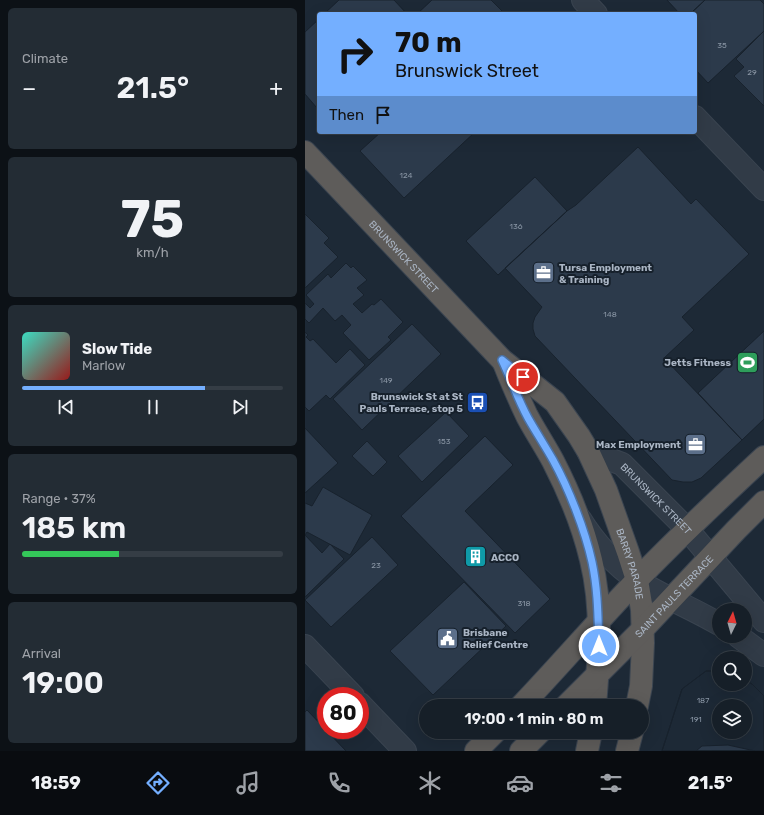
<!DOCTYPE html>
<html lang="en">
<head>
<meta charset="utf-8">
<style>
  body { margin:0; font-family:Rubik,sans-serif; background:#232c34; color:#f1f3f6; height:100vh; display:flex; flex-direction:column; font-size:15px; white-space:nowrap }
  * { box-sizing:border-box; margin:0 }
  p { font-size:13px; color:#9ea2a8 }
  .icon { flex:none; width:22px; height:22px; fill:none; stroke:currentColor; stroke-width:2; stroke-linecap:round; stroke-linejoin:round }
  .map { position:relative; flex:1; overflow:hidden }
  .sheet { display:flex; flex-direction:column; gap:8px; padding:8px; background:#0c1116; width:305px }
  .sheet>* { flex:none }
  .hud { position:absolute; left:12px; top:12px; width:380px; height:122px; border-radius:4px; box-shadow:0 4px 16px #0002,0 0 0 1px #353d45; background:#74afff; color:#111; overflow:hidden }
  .needle { width:26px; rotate:5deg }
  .tools { position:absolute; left:407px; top:603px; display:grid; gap:8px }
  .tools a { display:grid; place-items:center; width:40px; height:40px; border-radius:50%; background:#161f28; box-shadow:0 4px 16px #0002,0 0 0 1px #353d45; font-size:20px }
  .speed { position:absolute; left:12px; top:687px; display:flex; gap:8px; font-size:20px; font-weight:700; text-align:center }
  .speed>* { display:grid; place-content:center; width:52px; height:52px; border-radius:50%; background:#161f28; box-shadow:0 4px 16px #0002,0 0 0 1px #353d45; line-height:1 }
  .speed .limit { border:6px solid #d22; background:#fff; color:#111 }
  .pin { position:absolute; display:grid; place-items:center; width:34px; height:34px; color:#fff; margin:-17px; border:2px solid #fff; border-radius:50%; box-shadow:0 1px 4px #0007 }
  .me { position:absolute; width:44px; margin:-22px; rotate:0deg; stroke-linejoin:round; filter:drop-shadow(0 0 3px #0008) }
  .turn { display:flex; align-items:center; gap:14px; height:84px; padding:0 12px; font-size:18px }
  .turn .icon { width:52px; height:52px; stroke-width:2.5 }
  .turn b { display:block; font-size:28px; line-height:34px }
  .then { display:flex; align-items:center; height:38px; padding:0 12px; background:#0003; gap:8px; font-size:15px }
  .big { font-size:30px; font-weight:600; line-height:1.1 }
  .sheet .card { flex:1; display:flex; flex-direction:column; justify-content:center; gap:6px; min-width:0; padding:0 14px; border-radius:6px; background:#232c34 }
  .sheet .dial { align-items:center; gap:0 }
  .dial b { font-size:52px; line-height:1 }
  .song { display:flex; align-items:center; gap:12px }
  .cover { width:48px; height:48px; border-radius:6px; background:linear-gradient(135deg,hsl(170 70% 55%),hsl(0 70% 35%)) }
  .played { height:4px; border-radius:2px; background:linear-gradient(90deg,#74afff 70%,#353d45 70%) }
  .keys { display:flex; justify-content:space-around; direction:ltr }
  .heat { display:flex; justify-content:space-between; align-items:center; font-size:22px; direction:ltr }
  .charge { height:6px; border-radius:3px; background:linear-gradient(90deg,#34c759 37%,#353d45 0) }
  .trip { position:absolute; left:114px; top:699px; width:230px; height:40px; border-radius:20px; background:#161f28; box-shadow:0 4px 16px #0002,0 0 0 1px #353d45; font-weight:600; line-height:40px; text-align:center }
  .tabs { display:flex; height:64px; justify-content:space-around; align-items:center; background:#090c10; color:#9ea2a8 }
  .tabs .icon { width:28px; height:28px }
  .tabs .selected { color:#74afff }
  .tabs b { font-size:18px; color:#f1f3f6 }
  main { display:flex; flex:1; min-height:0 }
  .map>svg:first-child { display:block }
  .building { fill:#2c3a4b; stroke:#18222d; fill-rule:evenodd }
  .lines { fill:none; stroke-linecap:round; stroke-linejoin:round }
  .minor-casing { stroke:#3a4450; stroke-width:24 }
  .tertiary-casing { stroke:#3a4450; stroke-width:24 }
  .trunk-casing { stroke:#3b4551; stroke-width:24 }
  .minor { stroke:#313b47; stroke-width:22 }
  .tertiary { stroke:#313b47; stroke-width:22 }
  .trunk { stroke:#5e5c5a; stroke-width:22 }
  .route-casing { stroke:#4b72a6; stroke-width:10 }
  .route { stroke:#74afff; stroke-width:7 }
  .labels { text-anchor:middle; stroke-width:4; stroke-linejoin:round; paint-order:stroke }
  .number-label { font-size:8px; fill:#8995a4 }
  .street-label { font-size:10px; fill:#aab5c4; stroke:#16202b }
  .poi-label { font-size:10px; font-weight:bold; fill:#aab5c4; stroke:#16202b; text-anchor:start }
</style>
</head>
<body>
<main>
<section class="sheet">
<div class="card"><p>Climate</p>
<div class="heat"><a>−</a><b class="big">21.5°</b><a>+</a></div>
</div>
<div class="card dial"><b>75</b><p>km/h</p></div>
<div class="card">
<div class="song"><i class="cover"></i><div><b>Slow Tide</b><p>Marlow</p></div></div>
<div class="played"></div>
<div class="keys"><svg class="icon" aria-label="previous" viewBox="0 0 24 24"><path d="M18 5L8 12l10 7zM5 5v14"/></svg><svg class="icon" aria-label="pause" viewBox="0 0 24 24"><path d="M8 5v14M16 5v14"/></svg><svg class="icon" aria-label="next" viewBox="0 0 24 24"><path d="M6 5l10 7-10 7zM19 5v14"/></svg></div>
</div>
<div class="card"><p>Range · 37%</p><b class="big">185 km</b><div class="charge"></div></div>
<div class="card"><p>Arrival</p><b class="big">19:00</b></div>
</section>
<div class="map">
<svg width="459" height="751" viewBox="0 0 459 751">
  <rect width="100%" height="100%" fill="#1d2936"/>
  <path class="building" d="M34 0H89L102 14H19Z
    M127 0H186L200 14H112Z
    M362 0H400L385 14H375Z
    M400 0H455L459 4V31L403 83 390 69V14H385Z
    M14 19V106L12 108 0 94V32Z
    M459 31V106L429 76 439 67 431 59Z
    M76 132H170L99 198 55 151Z
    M333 147 386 204 391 199 444 254 377 317 389 330 359 358 437 440 396 478 387 482H378L367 480 230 336 228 329V323L230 317 237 307 200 268 262 211 271 205Z
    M230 177 262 211 193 275 161 241Z
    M0 214 24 238 19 243 33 257 0 288Z
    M41 263 46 268 48 266 62 280 52 288 59 295 48 304 57 313 67 304 69 305 76 299 98 322 83 337 86 340 64 360 38 333 46 325 37 315 30 321 18 308 4 323 0 319V303L5 308 9 304 1 295 23 274 26 278Z
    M107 324 136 354 57 430 28 399Z
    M459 331V419L437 440 393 393Z
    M0 332 3 335 1 337 5 341 8 339 31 363 45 349 60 365 25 399 21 395 4 411 0 407Z
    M141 412 164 436 117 482 93 456Z
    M0 428 33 463 0 493Z
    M180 436 208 465 160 511 245 599 210 633 96 516Z
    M62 441 82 462 68 476 47 456Z
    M18 487 67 515 45 555 2 532 0 535 17 553 25 544 39 559 0 597V503L7 506Z
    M67 537 93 565 26 627 0 600Z
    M159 582 201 626 128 695 85 651Z
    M401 671H414V684H440V680L447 684 459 696V751H357L377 689ZM414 706H440V732H414Z
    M401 671H414V684H440V680L447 684 459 696V751H357L377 689ZM414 706H440V732H414Z
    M2 710 41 751H0V712Z
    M423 745 450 751H391L397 746Z"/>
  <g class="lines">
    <defs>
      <path id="minor" d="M278 0 291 14
        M390 117 459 189
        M0 646 48 696
        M55 704 100 751"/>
      <g id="tertiary">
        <path id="s1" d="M283 451 317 464 382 529 459 621"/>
        <path d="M275 519C289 542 310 565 332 580 358 597 387 608 414 624"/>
        <path d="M433 636 459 655"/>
      </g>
      <g id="trunk">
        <path id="s2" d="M0 152 197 360 250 402 274 436 283 451 301 490 323 552 332 580 337 610 338 643 336 686 332 706"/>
        <path d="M199 363C206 381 214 399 222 416 230 431 240 446 248 461 264 492 278 526 286 560 298 608 294 658 290 706"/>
        <path d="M216 706C255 665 292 622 331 581 372 538 416 497 459 457"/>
        <path id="s3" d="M261 706 337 630 431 530 459 502"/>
        <path d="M171 751 190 732"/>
        <path d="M216 751 235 732"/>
        <path d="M282 751 286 732"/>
        <path d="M322 751 327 732"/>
      </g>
    </defs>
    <use href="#minor" class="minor-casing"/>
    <use href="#tertiary" class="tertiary-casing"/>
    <use href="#trunk" class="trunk-casing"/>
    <use href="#minor" class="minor"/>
    <use href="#tertiary" class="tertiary"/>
    <use href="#trunk" class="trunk"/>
  </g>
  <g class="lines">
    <defs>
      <path id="route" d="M218 377 197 360C206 379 213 400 223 418 231 432 240 446 248 460 264 489 280 530 287 562 293 590 293 618 294 646"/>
    </defs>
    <use href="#route" class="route-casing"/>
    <use href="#route" class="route"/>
  </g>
  <defs>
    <symbol id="office-square" viewBox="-11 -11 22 22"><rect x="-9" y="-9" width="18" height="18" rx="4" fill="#5c6f8a" stroke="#16202b"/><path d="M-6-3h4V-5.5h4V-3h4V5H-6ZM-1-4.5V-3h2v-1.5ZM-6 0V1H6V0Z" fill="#fff"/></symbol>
    <symbol id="stadium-square" viewBox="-11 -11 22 22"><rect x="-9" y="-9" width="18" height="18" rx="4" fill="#2e9e5b" stroke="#16202b"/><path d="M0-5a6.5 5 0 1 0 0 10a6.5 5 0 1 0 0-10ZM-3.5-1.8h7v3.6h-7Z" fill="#fff"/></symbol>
    <symbol id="bus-square" viewBox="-11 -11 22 22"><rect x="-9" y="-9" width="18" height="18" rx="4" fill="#1a4fb4" stroke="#16202b"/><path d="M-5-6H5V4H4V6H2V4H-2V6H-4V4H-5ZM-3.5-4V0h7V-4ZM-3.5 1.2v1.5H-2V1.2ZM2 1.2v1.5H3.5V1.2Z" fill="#fff"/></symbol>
    <symbol id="building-square" viewBox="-11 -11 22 22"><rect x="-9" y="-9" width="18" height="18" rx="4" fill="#0f9aa8" stroke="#16202b"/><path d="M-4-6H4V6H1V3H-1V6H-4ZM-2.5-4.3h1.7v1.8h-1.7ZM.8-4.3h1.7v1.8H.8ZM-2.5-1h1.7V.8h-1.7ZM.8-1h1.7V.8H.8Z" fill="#fff"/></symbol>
    <symbol id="civic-square" viewBox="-11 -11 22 22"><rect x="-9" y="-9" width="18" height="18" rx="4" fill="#5c6f8a" stroke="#16202b"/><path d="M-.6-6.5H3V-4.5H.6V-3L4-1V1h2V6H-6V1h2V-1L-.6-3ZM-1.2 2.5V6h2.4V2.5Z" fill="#fff"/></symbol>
  </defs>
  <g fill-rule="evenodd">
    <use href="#office-square" x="226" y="260" width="25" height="25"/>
    <use href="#stadium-square" x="430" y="350" width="25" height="25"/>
    <use href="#bus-square" x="160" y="390" width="25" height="25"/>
    <use href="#office-square" x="378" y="432" width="25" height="25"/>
    <use href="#building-square" x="158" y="544" width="25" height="25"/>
    <use href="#civic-square" x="130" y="626" width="25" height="25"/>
  </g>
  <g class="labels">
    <g class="number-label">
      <text x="417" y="48">35</text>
      <text x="447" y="75">29</text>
      <text x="101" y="178">124</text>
      <text x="211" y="229">136</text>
      <text x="305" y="317">148</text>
      <text x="81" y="383">149</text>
      <text x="139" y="444">153</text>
      <text x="71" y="568">23</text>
      <text x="219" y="606">318</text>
      <text x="398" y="703">187</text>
      <text x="391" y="722">191</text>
    </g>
    <g class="street-label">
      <text dy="4" stroke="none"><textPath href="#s2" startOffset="144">BRUNSWICK STREET</textPath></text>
      <text dy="4" stroke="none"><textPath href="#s1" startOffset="85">BRUNSWICK STREET</textPath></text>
      <text dy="4" stroke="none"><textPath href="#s2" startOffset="534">BARRY PARADE</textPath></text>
      <text dy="4" stroke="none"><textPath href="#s3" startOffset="154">SAINT PAULS TERRACE</textPath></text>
    </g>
    <g class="poi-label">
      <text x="254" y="271">Tursa Employment<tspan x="254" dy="12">&amp; Training</tspan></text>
      <text x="426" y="366" text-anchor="end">Jetts Fitness</text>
      <text x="158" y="400" text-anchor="end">Brunswick St at St<tspan x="158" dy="12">Pauls Terrace, stop 5</tspan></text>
      <text x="376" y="448" text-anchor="end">Max Employment</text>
      <text x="186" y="561">ACCO</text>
      <text x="158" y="636">Brisbane<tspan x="158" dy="12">Relief Centre</tspan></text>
    </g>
  </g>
</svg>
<div class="tools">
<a><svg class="needle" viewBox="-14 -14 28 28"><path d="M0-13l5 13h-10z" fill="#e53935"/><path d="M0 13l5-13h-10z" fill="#9ea2a8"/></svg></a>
<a><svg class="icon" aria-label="search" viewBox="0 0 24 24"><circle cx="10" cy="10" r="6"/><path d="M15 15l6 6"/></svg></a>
<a><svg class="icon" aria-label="layers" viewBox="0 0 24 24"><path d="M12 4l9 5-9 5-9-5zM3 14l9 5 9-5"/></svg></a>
</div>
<div class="speed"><div class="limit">80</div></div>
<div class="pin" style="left:218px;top:377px;background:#d93025"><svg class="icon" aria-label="arrive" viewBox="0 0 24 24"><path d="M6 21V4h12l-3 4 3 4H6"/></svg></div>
<svg class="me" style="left:294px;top:646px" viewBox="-20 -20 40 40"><circle r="17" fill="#74afff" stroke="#fff" stroke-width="3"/><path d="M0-11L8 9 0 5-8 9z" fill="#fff"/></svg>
<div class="trip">19:00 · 1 min · 80 m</div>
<div class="hud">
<div class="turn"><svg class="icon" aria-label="right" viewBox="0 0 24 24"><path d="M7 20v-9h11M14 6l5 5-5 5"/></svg><div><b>70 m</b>Brunswick Street</div></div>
<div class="then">Then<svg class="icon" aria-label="arrive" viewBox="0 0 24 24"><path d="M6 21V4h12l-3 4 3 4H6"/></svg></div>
</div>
</div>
</main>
<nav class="tabs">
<b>18:59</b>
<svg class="icon selected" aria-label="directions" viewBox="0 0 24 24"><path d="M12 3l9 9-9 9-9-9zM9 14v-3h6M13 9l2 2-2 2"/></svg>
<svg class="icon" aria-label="music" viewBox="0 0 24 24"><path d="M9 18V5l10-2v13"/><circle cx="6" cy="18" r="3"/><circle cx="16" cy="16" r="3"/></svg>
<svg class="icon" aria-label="phone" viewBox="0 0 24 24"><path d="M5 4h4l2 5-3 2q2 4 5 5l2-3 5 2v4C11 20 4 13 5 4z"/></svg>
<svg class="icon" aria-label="climate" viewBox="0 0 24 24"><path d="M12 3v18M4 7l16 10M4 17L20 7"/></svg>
<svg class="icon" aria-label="car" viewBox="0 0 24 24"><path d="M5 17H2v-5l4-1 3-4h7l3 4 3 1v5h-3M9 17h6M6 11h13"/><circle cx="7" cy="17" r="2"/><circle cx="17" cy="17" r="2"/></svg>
<svg class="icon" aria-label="filters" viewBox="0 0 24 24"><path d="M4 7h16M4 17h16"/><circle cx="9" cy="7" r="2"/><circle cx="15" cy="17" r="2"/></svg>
<b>21.5°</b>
</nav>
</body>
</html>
